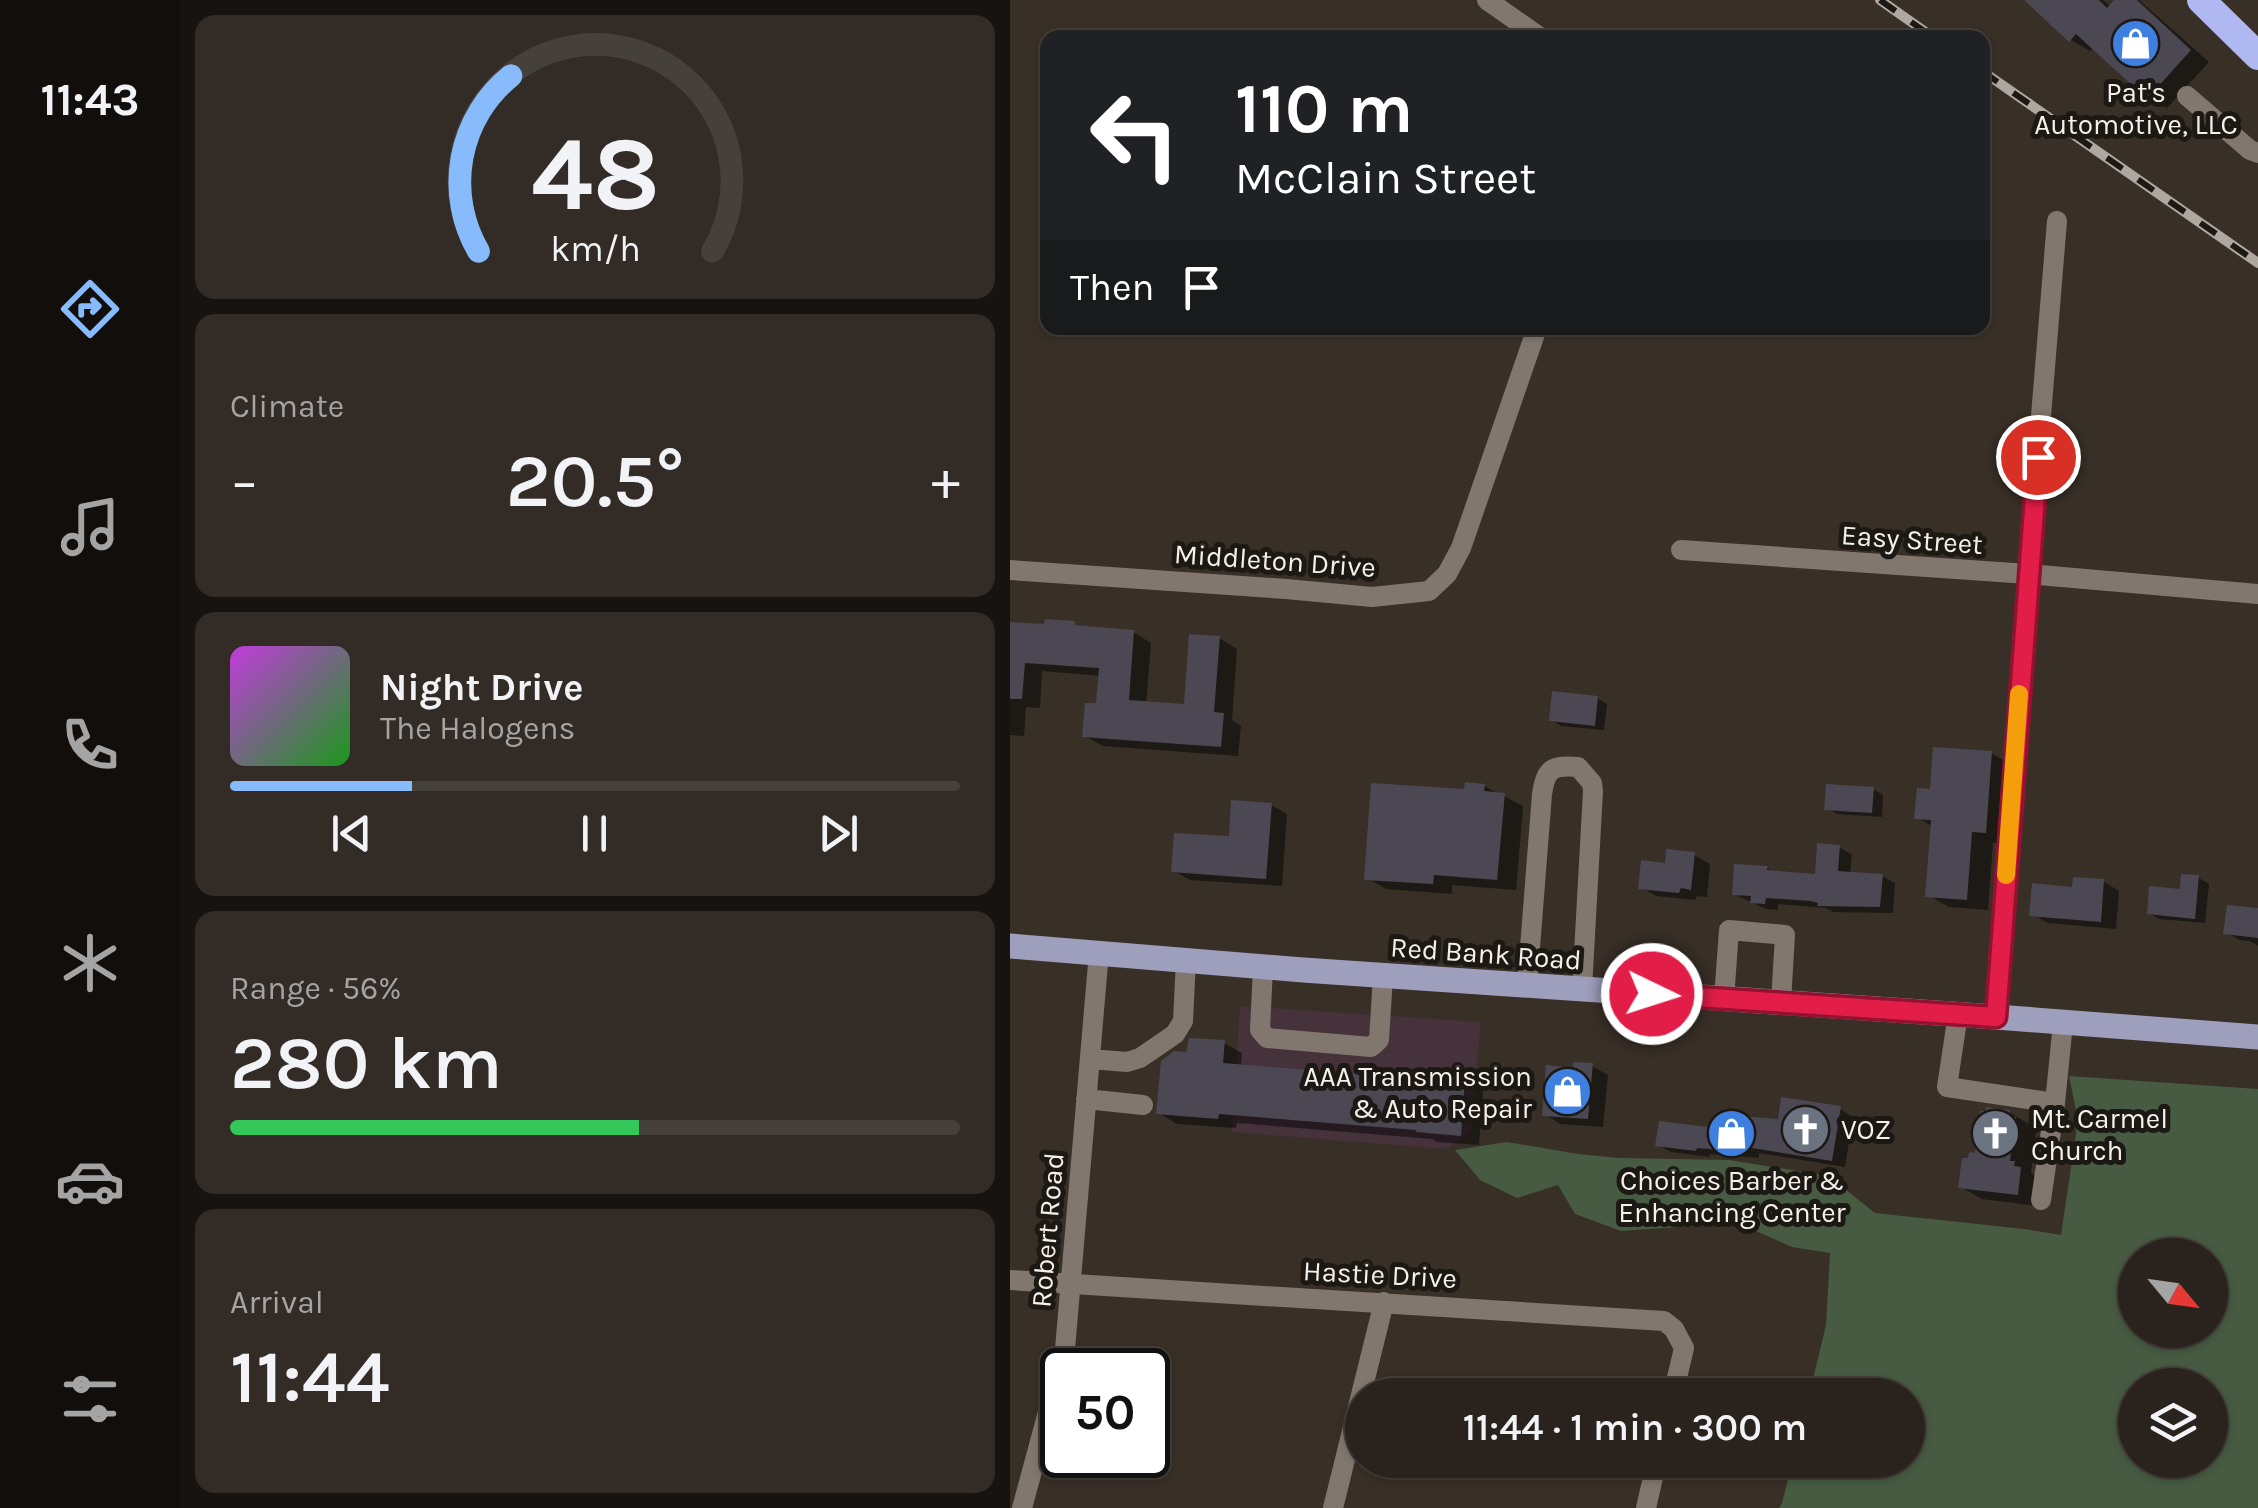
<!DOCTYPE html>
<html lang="en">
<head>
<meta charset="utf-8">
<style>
  body { margin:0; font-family:Karla,sans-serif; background:#322b26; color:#f1f3f6; height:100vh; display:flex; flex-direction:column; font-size:38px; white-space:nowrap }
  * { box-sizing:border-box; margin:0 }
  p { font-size:32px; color:#a5a4a4 }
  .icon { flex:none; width:55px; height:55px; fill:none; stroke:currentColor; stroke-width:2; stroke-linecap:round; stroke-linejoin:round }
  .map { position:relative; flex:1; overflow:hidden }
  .sheet { display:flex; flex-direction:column; gap:15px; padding:15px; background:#171310; width:830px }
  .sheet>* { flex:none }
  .banner { position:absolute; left:30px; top:30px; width:950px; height:305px; border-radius:20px; box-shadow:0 2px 8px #0004,0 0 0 2px #46403b; background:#202124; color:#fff; overflow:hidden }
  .needle { width:65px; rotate:119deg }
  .buttons { position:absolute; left:1108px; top:1238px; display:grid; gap:20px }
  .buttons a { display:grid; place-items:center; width:110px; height:110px; border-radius:50%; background:#2a231d; box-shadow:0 2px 8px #0004,0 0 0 2px #46403b; font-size:50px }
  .speed { position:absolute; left:30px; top:1348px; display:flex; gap:20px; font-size:50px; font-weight:700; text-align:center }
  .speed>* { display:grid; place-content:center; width:130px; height:130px; border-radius:50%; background:#2a231d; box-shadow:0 2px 8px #0004,0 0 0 2px #46403b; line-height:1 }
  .speed .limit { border:5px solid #111; border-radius:15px; background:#fff; color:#111 }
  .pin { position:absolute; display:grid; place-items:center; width:85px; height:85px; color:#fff; margin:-42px; border:5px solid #fff; border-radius:50%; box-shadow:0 2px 10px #0007 }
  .me { position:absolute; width:110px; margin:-55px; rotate:94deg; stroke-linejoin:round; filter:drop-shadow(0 0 8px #0008) }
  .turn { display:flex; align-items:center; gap:35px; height:210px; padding:0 30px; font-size:45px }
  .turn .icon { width:130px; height:130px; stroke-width:2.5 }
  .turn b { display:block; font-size:70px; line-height:85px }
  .then { display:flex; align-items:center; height:95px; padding:0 30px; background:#0003; gap:20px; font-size:38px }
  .big { font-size:75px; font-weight:600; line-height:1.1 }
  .sheet .widget { flex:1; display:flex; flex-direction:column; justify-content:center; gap:15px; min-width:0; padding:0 35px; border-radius:20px; background:#322b26 }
  .sheet .dial { align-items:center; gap:0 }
  .dial svg { height:260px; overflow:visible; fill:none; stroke:#46403b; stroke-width:7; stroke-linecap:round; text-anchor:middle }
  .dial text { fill:#f1f3f6; stroke:none }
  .song { display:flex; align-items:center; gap:30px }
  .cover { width:120px; height:120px; border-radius:15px; background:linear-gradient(135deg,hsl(290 70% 55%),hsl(120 70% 35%)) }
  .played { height:10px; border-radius:5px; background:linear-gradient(90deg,#87bbfc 25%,#46403b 25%) }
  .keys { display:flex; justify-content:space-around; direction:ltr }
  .heat { display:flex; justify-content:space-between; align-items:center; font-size:55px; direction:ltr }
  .charge { height:15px; border-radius:8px; background:linear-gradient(90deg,#34c759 56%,#46403b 0) }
  .trip { position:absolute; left:335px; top:1378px; width:580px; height:100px; border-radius:50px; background:#2a231d; box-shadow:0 2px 8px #0004,0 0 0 2px #46403b; font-weight:600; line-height:100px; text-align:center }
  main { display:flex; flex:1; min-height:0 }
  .menu { display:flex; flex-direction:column; width:180px; justify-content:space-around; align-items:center; background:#110e0c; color:#a5a4a4 }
  .menu .icon { width:70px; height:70px }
  .menu .on { color:#87bbfc }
  .menu b { font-size:45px; color:#f1f3f6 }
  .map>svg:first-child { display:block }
  .commercial { fill:#45323b }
  .green { fill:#465b41; fill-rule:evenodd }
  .shadow { fill:#0007 }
  .building { fill:#4b4854 }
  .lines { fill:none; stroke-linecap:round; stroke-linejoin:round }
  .minor { stroke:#82776e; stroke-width:20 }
  .major { stroke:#9e9ebd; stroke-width:25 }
  .highway { stroke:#b0b8f2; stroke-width:28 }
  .rail-casing { stroke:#afa8a1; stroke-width:10 }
  .rail { stroke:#1c1814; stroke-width:6; stroke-dasharray:19; stroke-linecap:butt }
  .route-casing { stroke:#92132f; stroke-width:25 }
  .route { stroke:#e11d48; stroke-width:18 }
  .slow { stroke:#f59e0b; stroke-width:18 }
  .labels { text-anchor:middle; stroke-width:10; stroke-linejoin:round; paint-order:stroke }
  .poi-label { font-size:28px; fill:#f6f0ea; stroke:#1c1814 }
  .street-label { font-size:28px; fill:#f6f0ea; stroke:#1c1814 }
</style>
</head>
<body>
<main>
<nav class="menu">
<b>11:43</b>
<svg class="icon on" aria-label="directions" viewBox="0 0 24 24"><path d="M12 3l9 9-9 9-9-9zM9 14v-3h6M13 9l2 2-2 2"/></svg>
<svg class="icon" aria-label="music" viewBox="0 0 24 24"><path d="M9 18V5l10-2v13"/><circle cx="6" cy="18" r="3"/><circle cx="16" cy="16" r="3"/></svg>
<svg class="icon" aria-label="phone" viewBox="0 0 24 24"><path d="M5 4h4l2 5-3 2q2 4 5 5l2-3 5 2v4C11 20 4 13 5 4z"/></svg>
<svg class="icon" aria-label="climate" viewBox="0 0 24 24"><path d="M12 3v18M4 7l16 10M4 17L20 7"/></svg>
<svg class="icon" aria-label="car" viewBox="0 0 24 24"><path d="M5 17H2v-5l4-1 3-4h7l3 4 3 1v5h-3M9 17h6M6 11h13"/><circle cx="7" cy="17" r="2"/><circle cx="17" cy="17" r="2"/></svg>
<svg class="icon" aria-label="filters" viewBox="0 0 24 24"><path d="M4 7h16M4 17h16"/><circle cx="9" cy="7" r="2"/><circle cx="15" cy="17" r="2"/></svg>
</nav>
<section class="sheet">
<div class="widget dial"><svg viewBox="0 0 100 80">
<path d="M14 69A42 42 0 1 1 86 69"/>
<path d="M14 69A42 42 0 0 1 24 15" stroke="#87bbfc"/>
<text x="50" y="56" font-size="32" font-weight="700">48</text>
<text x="50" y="72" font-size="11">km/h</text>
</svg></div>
<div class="widget"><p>Climate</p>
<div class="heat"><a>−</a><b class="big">20.5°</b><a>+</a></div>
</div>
<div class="widget">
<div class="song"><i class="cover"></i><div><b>Night Drive</b><p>The Halogens</p></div></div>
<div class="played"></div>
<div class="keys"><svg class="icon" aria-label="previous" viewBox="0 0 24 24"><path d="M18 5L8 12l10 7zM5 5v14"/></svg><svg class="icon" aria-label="pause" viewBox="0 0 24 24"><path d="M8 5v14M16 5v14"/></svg><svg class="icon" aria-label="next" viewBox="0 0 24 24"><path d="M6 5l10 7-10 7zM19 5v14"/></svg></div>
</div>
<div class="widget"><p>Range · 56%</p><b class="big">280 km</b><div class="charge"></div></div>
<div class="widget"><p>Arrival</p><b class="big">11:44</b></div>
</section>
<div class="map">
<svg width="1248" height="1508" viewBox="0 0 1248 1508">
  <rect width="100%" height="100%" fill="#382f27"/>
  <path class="commercial" d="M230 1006 471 1022 460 1133 436 1149 222 1132Z"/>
  <path class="green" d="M1059 1076 1248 1089V1508H769L772 1503 783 1460H898V1395H799L816 1325 820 1253 782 1247 728 1223 611 1231 565 1214 548 1185 507 1198 470 1180 445 1150 497 1142 568 1154 610 1158 719 1160 819 1176 865 1213 1014 1229 1051 1235 1068 1120ZM1125 1255H1200V1330H1125ZM1125 1385H1200V1460H1125Z"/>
  <path class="shadow" d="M1018 0H1093L1101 7 1107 0H1129L1199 62 1157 108 1138 97 1084 47 1080 51 1061 40Z
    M0 624 37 627 64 624 72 628 123 632 141 643 136 704 176 707 209 638 227 649 222 720 231 726 228 756 93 746 75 736 89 706 91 676 32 671 30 708 16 707 14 736 0 735Z
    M587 698 597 704 594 730 551 726 541 720Z
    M981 753 1002 765 996 844 983 843 978 910 939 907 918 895 923 827 907 817 922 792Z
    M474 786 513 806 506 890 442 885V894L376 889 357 878 456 792Z
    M863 789 873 795 872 817 827 814 817 808Z
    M261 805 277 814 272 886 180 880 164 871 221 839Z
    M829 847 842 855 840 874 872 876 885 883 883 913 823 912 816 908 768 904V910L756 909 724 894 757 868 765 873 807 876Z
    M684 855 700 864 697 897 687 896 685 900 646 896 631 887 657 865Z
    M1189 878 1199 884 1195 923 1149 919 1139 913Z
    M1094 882 1109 891 1106 929 1038 923 1022 914 1065 890Z
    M1219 907 1248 911V946L1240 941 1229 940 1216 932Z
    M214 1043 232 1053 231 1067 412 1082 420 1078 447 1076 473 1091 469 1145 427 1142 422 1139 227 1123 226 1128 167 1124 149 1113 178 1055Z
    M582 1066 598 1075 593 1127 550 1124 535 1114 565 1070Z
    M830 1109 843 1117 835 1167 749 1153V1158L700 1154V1157L661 1152 648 1145Z
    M1000 1113 1021 1125 1020 1128 1026 1131 1021 1173 1025 1176 1029 1206 972 1199 951 1187 967 1156Z"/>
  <path class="building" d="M1014 0H1089L1097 8 1104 0H1127L1181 50 1137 99 1066 34 1059 42Z
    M35 619 65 621V625L124 630 119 700 174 704 179 634 210 636 204 712 214 713 211 747 72 737 75 703H86L89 668 15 663 12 699H0V622L34 624Z
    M542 691 588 696 585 726 539 721Z
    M923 747 982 751 976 833 962 832 957 900 915 897 921 820 904 819 907 788 920 789Z
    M455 782 475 784 474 791 495 793 487 880 424 875 423 884 354 880 361 783 454 789Z
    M816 784 864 787 862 813 814 810Z
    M221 800 262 803 256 879 161 872 164 833 219 836Z
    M807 843 830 845 828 871 873 874 870 907 807 906 808 903 801 901 756 898 755 904 740 903 741 896 722 895 724 864 758 866 757 870 805 874Z
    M656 849 685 852 681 890 671 888 669 893 628 889 631 860 655 863Z
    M1171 874 1189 875 1185 919 1137 914 1139 886 1170 889Z
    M1063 877 1094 879 1091 922 1019 916 1022 883 1062 887Z
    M1217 905 1248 908V938L1213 934Z
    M179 1038 215 1040 213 1063 410 1079V1074L418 1075V1071L448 1073V1077L455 1078 451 1136 406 1132V1130L209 1114 208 1119 146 1114 151 1061 164 1051 176 1052Z
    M563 1062 583 1063 578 1119 532 1116 536 1065 563 1068Z
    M771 1097 831 1106 822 1161 736 1147V1152L687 1148 686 1151 645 1146 649 1121 706 1128 708 1114 768 1119Z
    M976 1107 1000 1110V1116L1006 1117 1000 1161H1005L1004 1166 1011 1167 1008 1195 948 1188 952 1158H958L959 1152 965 1153 970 1111H975Z"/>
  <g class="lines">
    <path class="minor" d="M477 0 531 38
      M1177 96 1240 150 1248 153
      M671 550 1018 574 1248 594
      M0 570 276 589 362 597 419 591 437 574 451 548 527 328
      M253 967 250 1030 257 1038 361 1047 369 1040 373 976
      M517 986 532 794C536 768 542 765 568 767L582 783 583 791 572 989
      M714 999 719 930 775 935 771 1002
      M948 1014 937 1087 1045 1103 1031 1200
      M986 1017 1018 574 1047 221
      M80 1059 117 1062 130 1058 165 1034 173 1021 176 960
      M76 1099 133 1105
      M1045 1103 1053 1023
      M0 1280 654 1321 664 1329 674 1348 663 1395
      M12 1508 55 1349 89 952
      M323 1508 374 1302
      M636 1508 647 1460"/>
    <path class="major" d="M0 946 293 970 986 1017 1248 1037"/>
    <path class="highway" d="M1191 0 1248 56"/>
    <defs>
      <path id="rail" d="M870 0 924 38
        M972 71 1248 263"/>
    </defs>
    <use href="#rail" class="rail-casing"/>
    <use href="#rail" class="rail"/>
  </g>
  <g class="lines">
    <defs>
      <path id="route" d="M642 994 986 1017 1028 457"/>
    </defs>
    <use href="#route" class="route-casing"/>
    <use href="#route" class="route"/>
    <path class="slow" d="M996 875 1009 694"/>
  </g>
  <defs>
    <symbol id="shop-disc" viewBox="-11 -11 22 22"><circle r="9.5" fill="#3f7fe0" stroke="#1c1814"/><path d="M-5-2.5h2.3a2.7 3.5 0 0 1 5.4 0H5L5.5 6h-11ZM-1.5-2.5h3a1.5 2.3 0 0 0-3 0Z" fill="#fff"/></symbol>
    <symbol id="church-disc" viewBox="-11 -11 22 22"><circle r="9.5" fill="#6b7280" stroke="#1c1814"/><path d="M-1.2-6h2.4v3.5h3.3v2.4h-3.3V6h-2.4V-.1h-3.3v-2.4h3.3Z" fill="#fff"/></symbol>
  </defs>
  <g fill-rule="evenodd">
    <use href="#shop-disc" x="1098" y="16" width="55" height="55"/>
    <use href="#shop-disc" x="530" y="1064" width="55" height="55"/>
    <use href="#church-disc" x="768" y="1102" width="55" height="55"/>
    <use href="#shop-disc" x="694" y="1106" width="55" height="55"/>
    <use href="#church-disc" x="958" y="1106" width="55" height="55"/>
  </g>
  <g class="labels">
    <g class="poi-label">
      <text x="1126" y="102">Pat's<tspan x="1126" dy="32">Automotive, LLC</tspan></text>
      <text x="522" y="1086" text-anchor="end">AAA Transmission<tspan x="522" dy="32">&amp; Auto Repair</tspan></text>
      <text x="1021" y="1128" text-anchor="start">Mt. Carmel<tspan x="1021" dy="32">Church</tspan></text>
      <text x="831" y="1139" text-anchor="start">VOZ</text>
      <text x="722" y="1190">Choices Barber &amp;<tspan x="722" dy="32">Enhancing Center</tspan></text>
    </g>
    <g class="street-label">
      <text transform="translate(902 539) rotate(4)" y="10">Easy Street</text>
      <text transform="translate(265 560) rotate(4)" y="10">Middleton Drive</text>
      <text transform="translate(476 953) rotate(4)" y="10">Red Bank Road</text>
      <text transform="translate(37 1230) rotate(-85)" y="10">Robert Road</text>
      <text transform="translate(370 1274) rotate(3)" y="10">Hastie Drive</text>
    </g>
  </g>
</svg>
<div class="buttons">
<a><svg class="needle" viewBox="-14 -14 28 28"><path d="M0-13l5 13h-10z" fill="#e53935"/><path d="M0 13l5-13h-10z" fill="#a5a4a4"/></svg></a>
<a><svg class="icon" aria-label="layers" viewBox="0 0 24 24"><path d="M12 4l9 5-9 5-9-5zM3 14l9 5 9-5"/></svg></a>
</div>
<div class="speed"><div class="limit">50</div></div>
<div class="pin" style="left:1028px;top:457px;background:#d93025"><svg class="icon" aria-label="arrive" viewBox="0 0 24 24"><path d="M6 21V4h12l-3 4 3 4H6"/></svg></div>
<svg class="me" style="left:642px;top:994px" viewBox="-20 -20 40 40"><circle r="17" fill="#e11d48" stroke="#fff" stroke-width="3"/><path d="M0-11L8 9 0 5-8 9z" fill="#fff"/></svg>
<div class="trip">11:44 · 1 min · 300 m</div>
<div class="banner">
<div class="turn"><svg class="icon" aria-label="left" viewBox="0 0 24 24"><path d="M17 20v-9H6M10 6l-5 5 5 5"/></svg><div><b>110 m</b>McClain Street</div></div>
<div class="then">Then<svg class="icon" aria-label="arrive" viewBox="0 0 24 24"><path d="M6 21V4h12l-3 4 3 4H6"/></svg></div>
</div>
</div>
</main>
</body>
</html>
